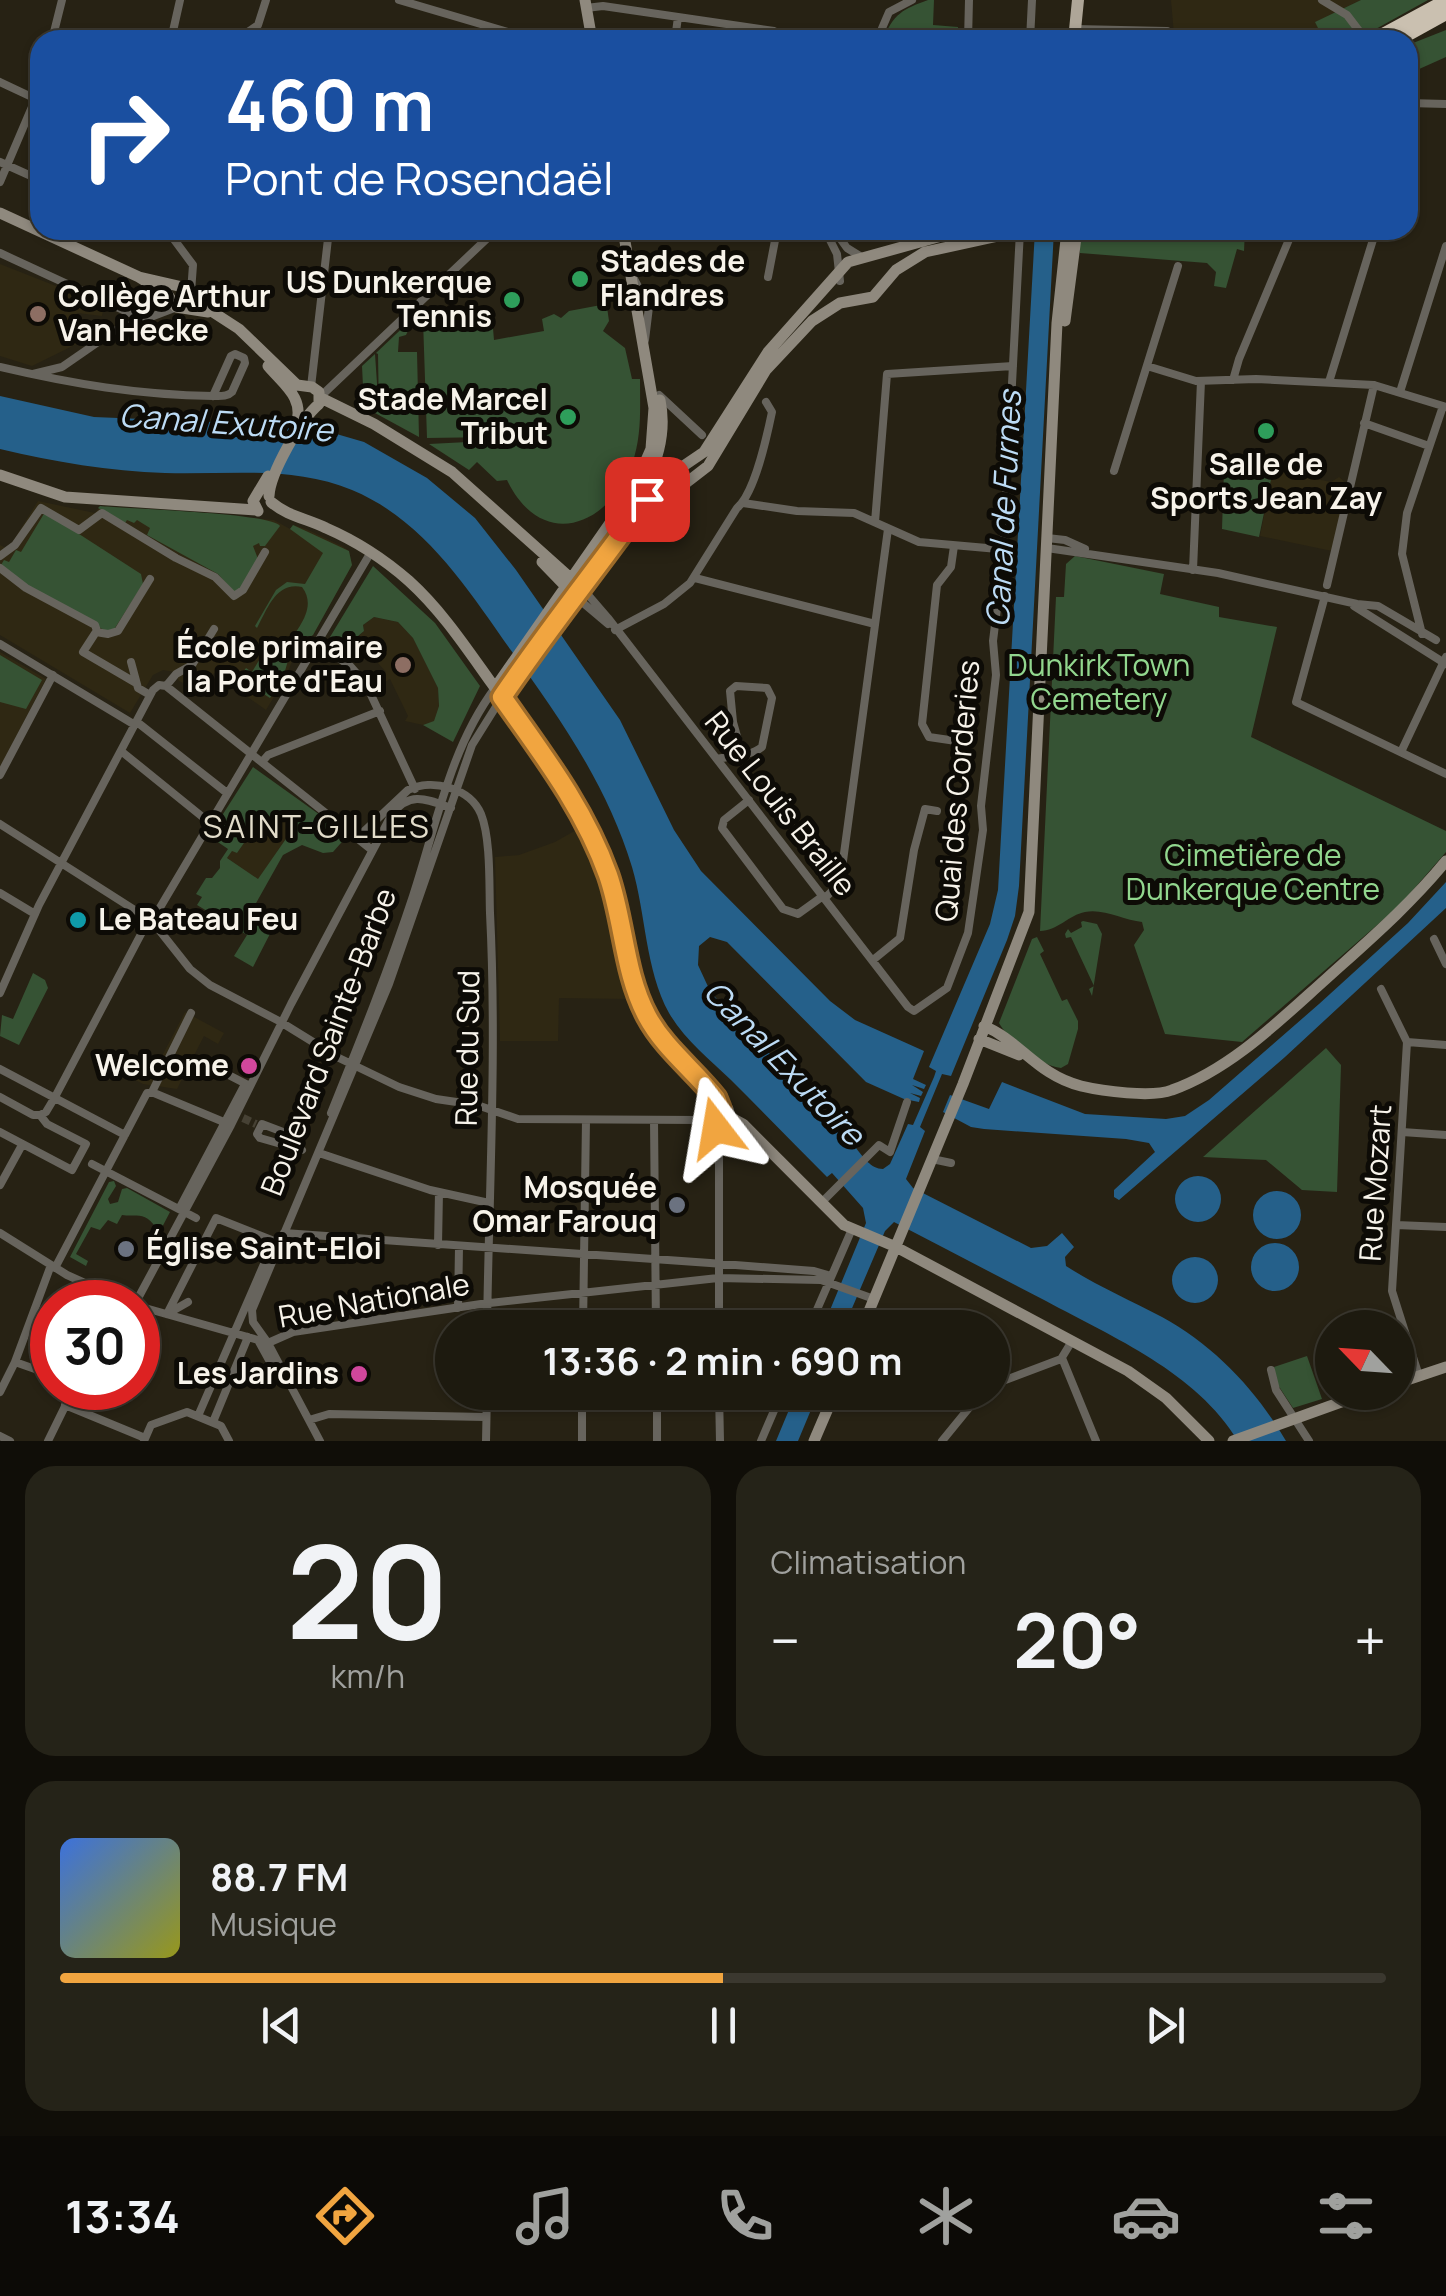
<!DOCTYPE html>
<html lang="fr">
<head>
<meta charset="utf-8">
<style>
  body { margin:0; font-family:Manrope,sans-serif; background:#252318; color:#f1f3f6; height:100vh; display:flex; flex-direction:column; font-size:38px; white-space:nowrap }
  * { box-sizing:border-box; margin:0 }
  p { font-size:32px; color:#a0a19e }
  .icon { flex:none; width:55px; height:55px; fill:none; stroke:currentColor; stroke-width:2; stroke-linecap:round; stroke-linejoin:round }
  .map { position:relative; height:1441px; overflow:hidden }
  .sheet { display:flex; flex-direction:column; gap:25px; padding:25px; background:#100e08; flex:1 }
  .sheet>* { flex:none }
  .banner { position:absolute; left:30px; top:30px; width:1388px; height:210px; border-radius:30px; box-shadow:0 2px 8px #0004,0 0 0 2px #3b382f; background:#1a4fa0; color:#fff; overflow:hidden }
  .needle { width:65px; rotate:295deg }
  .fabs { position:absolute; left:1315px; top:1310px; display:grid; gap:20px }
  .fabs a { display:grid; place-items:center; width:100px; height:100px; border-radius:50%; background:#1d1a0f; box-shadow:0 2px 8px #0004,0 0 0 2px #3b382f; font-size:50px }
  .speed { position:absolute; left:30px; top:1280px; display:flex; gap:20px; font-size:50px; font-weight:700; text-align:center }
  .speed>* { display:grid; place-content:center; width:130px; height:130px; border-radius:50%; background:#1d1a0f; box-shadow:0 2px 8px #0004,0 0 0 2px #3b382f; line-height:1 }
  .speed .limit { border:15px solid #d22; background:#fff; color:#111 }
  .pin { position:absolute; display:grid; place-items:center; width:85px; height:85px; color:#fff; margin:-42px; border-radius:20px; box-shadow:0 5px 15px #0006 }
  .me { position:absolute; width:110px; margin:-55px; rotate:346deg; stroke-linejoin:round; filter:drop-shadow(0 0 8px #0008) }
  .turn { display:flex; align-items:center; gap:35px; height:210px; padding:0 30px; font-size:45px }
  .turn .icon { width:130px; height:130px; stroke-width:2.5 }
  .turn b { display:block; font-size:70px; line-height:85px }
  .big { font-size:75px; font-weight:700; line-height:1.1 }
  .sheet .tile { flex:1; display:flex; flex-direction:column; justify-content:center; gap:15px; min-width:0; padding:0 35px; border-radius:30px; background:#252318 }
  .sheet .dial { align-items:center; gap:0 }
  .dial b { font-size:130px; line-height:1 }
  .song { display:flex; align-items:center; gap:30px }
  .cover { width:120px; height:120px; border-radius:15px; background:linear-gradient(135deg,hsl(220 70% 55%),hsl(60 70% 35%)) }
  .played { height:10px; border-radius:5px; background:linear-gradient(90deg,#f1a540 50%,#3b382f 50%) }
  .keys { display:flex; justify-content:space-around; direction:ltr }
  .heat { display:flex; justify-content:space-between; align-items:center; font-size:55px; direction:ltr }
  .sheet .tiles { flex:1; display:grid; gap:25px; grid-template-columns:1fr 1fr }
  .tile:last-child { grid-column:span 2 }
  .trip { position:absolute; left:435px; top:1310px; width:575px; height:100px; border-radius:50px; background:#1d1a0f; box-shadow:0 2px 8px #0004,0 0 0 2px #3b382f; font-weight:700; line-height:100px; text-align:center }
  .menu { display:flex; height:160px; justify-content:space-around; align-items:center; background:#0c0a06; color:#a0a19e }
  .menu .icon { width:70px; height:70px }
  .menu .current { color:#f1a540 }
  .menu b { font-size:45px; color:#f1f3f6 }
  .map>svg:first-child { display:block }
  .built { fill:#2f2813 }
  .green { fill:#365334; fill-rule:evenodd }
  .water { fill:#25608a }
  .lines { fill:none; stroke-linecap:round; stroke-linejoin:round }
  .street-tunnel { stroke:#464134; stroke-width:8; stroke-dasharray:8 4; stroke-linecap:butt }
  .street { stroke:#67645d; stroke-width:8 }
  .secondary { stroke:#8f897e; stroke-width:11 }
  .primary { stroke:#aea698; stroke-width:12 }
  .highway { stroke:#cac0b0; stroke-width:14 }
  .route-casing { stroke:#9d6b2a; stroke-width:25 }
  .route { stroke:#f1a540; stroke-width:18 }
  .leisure-dot { fill:#2e9e5b; stroke:#0d0b06; stroke-width:4 }
  .education-dot { fill:#8d6e63; stroke:#0d0b06; stroke-width:4 }
  .culture-dot { fill:#0f9aa8; stroke:#0d0b06; stroke-width:4 }
  .hotel-dot { fill:#d1479c; stroke:#0d0b06; stroke-width:4 }
  .worship-dot { fill:#6b7280; stroke:#0d0b06; stroke-width:4 }
  .labels { text-anchor:middle; stroke-width:10; stroke-linejoin:round; paint-order:stroke }
  .poi-label { font-size:30px; font-weight:bold; fill:#f7f3ea; stroke:#0d0b06; text-anchor:end }
  .park-label { font-size:30px; fill:#92d78e; stroke:#0d0b06 }
  .street-label { font-size:30px; fill:#f7f3ea; stroke:#0d0b06 }
  .water-label { font-size:32px; font-style:italic; fill:#bcdbf5; stroke:#0d0b06 }
  .neighbourhood-label { font-size:32px; letter-spacing:2.5px; fill:#e2dcca; stroke:#0d0b06 }
</style>
</head>
<body>
<div class="map">
<svg width="1446" height="1441" viewBox="0 0 1446 1441">
  <rect width="100%" height="100%" fill="#272214"/>
  <path class="built" d="M1171 0H1361L1316 22 1324 40H1133L1134 35H1174Z
    M0 264 104 305 102 316 77 313 76 324 99 333 32 366 0 356Z
    M1273 470 1331 482 1339 477 1347 484 1332 551 1260 536Z
    M38 501 95 513 100 506 274 520 290 529 293 525 306 529 342 546 349 551 352 565 313 635 299 644 285 679 266 710 214 673 202 692 179 681 174 672 163 670 153 675 130 713 0 635V545L8 549Z
    M374 617 398 622 413 638 438 688 439 706 434 722 423 725 405 721 408 716 390 679 377 687 372 683 386 672 359 642H353L364 631 363 625Z
    M0 652 46 679 1 766H0Z
    M284 812 293 819 290 833 258 880 227 858 232 850 237 853 260 816 265 813Z
    M578 829 605 901 629 999 559 998 558 1041H500L495 857 519 855 555 842Z
    M185 1012 224 1033 218 1044 204 1036 177 1089 143 1084 105 1064 114 1051 133 1058H161Z"/>
  <path class="green" d="M928 0H934L933 25 958 27V40H883C893 14 903 9 928 0Z
    M1361 0H1428L1356 40H1324L1315 22Z
    M1446 30V57L1408 74V45Z
    M1103 230H1245L1244 251 1237 249 1226 288 1214 286 1216 272 1207 263 1080 253 1079 239Z
    M601 305 607 307 609 321 603 331 625 348 632 379H640C640 408 642 436 632 464 608 528 541 551 507 480L497 481 477 462 469 470 429 444 487 441 494 444V437L427 438 423 320 492 317 494 340 544 331 542 319 554 314 561 318 569 311Z
    M415 316 406 335 399 337 398 352H417L419 437 364 407 362 366 375 354 379 413 378 354 376 353Z
    M1240 463 1273 470 1259 537 1222 529 1224 469 1237 472Z
    M100 506C129 509 272 513 280 526L265 546H260L259 543 253 546 258 559 240 590 234 592 218 574 147 535 150 528 137 520 134 523 127 520 125 523 98 508Z
    M45 512 141 574 143 584 113 631 104 630 31 588 1 565 4 560 9 562 16 550 21 552Z
    M293 525 349 551 352 565 313 635 299 644 294 653 285 648C297 629 318 608 302 587 276 582 268 608 257 628L255 626 276 590 287 582 305 584 323 553 290 529Z
    M1075 556 1164 574 1160 594 1219 607V617L1277 627 1251 737 1446 831V852L1399 906 1242 1042 1165 1034 1134 945 1144 930 1142 922C1124 920 1103 908 1085 912 1069 915 1057 931 1040 931L1056 597H1064L1066 564Z
    M373 566 435 623 480 686 453 742 423 725 434 721 439 706 438 688 413 638 398 622 374 617 363 625 364 631 345 647 330 637Z
    M268 645 289 657 283 678 270 698 239 678 246 668 252 672Z
    M0 655 42 680 26 709 0 702Z
    M253 767 348 835 333 852 323 853 302 845 283 855 251 912 274 926 253 967 234 956 247 935 197 905 202 897 196 894 206 878H212L220 868V861L228 849 209 836ZM284 812 293 819 290 833 258 879 227 858 232 851 237 853 258 823 259 817 265 813 274 819Z
    M1083 921 1097 924 1102 934 1092 996 1089 989 1094 986 1071 937 1066 938 1065 934 1068 929 1071 933 1082 927 1081 922Z
    M1037 937 1044 951 1040 954 1062 1001 1067 999 1078 1021V1029L1068 1064 1061 1068C1040 1066 1010 1042 999 1023L1032 939Z
    M33 973 45 980 48 988 19 1045 0 1036 2 1015 13 1019Z
    M1326 1048 1341 1065 1337 1192 1302 1190 1266 1160 1203 1157Z
    M114 1181 116 1186 108 1199 110 1204 118 1202 122 1189 127 1188 170 1212 158 1235 154 1233 156 1228C145 1211 136 1217 122 1215L117 1224 108 1220 100 1230 91 1227 76 1254 88 1261 86 1266 70 1257 109 1182Z
    M1307 1356 1322 1399 1293 1408 1276 1382 1274 1367Z"/>
  <path class="water" d="M1035 230H1054L1019 886 1015 916 1007 940 951 1076 942 1074 920 1127 925 1131 906 1179 913 1188 1031 1248 1047 1246 1062 1233 1074 1247 1065 1257 1066 1266C1097 1286 1130 1300 1162 1317 1215 1346 1256 1390 1286 1441H1238C1196 1372 1114 1338 1046 1301 995 1275 945 1248 894 1222L885 1231 844 1327H823L866 1223 863 1208 832 1173 827 1177C795 1145 763 1112 731 1080 710 1060 684 1039 669 1013 645 969 646 914 632 867 607 785 560 718 510 649 467 588 424 520 352 490 292 465 228 475 165 473 109 471 55 462 0 449V396L94 417 309 426 364 442 427 478 475 518 516 570 620 720 674 830 701 871 830 1001 855 1020 924 1051 913 1079 926 1085 924 1089 912 1085 923 1092 921 1096 910 1093 920 1098 919 1102 904 1099 866 1082 727 942 710 937 699 946 698 965 711 993 858 1145 856 1148C863 1157 871 1169 883 1169L890 1164 908 1124 913 1125 934 1077 936 1071 929 1067 990 924 998 890Z
    M1446 882V908L1285 1057 1119 1200 1114 1197V1190L1155 1152 1149 1143 1126 1139 984 1129 971 1127 943 1112 950 1095 989 1109 1002 1082 1085 1114 1166 1119 1185 1116 1209 1100 1319 1004 1408 923Z
    M1175 1199a23 23 0 1 1 46 0a23 23 0 1 1-46 0Z
    M1253 1215a24 24 0 1 1 48 0a24 24 0 1 1-48 0Z
    M1251 1267a24 24 0 1 1 48 0a24 24 0 1 1-48 0Z
    M1172 1280a23 23 0 1 1 46 0a23 23 0 1 1-46 0Z
    M796 1393H818L798 1441H776Z"/>
  <g class="lines">
    <path class="street-tunnel" d="M243 1118 256 1124"/>
    <path class="street" d="M399 0 535 40
      M1322 0 1347 15 1363 36
      M586 8 603 6 774 31 792 40
      M678 17 676 32 681 40
      M1075 29 1167 31
      M52 40 62 0
      M171 40 180 0
      M236 40 258 25 266 0
      M877 40 889 12 912 0
      M968 40 969 0
      M1030 40 1032 0
      M0 82 36 99
      M1408 103 1446 104
      M0 162 40 180
      M0 182 40 88
      M167 230 193 265 191 292
      M825 230 837 254 840 281
      M834 230 847 248 863 258
      M0 253 132 314 138 322
      M768 277 777 230
      M634 279 649 307 645 340
      M1147 366 1196 381 1256 379 1374 385 1446 407
      M0 367C72 384 139 395 213 396 220 396 227 397 232 392L245 363 244 358 235 354 231 356 213 396
      M33 374 62 367 114 331 177 307
      M1233 380 1239 359 1293 230
      M1329 382 1376 230
      M311 387 329 230
      M1400 392 1446 246
      M659 395 702 435
      M321 396 496 230
      M1364 423 1429 446
      M1114 471 1178 266
      M743 503 797 511 854 513 919 542 998 549
      M875 522 887 374 1013 366
      M1047 538 1065 540 1085 549
      M954 546 951 567 937 585 922 724 929 737 956 741
      M1047 548 1218 573 1357 604 1378 606 1436 640
      M998 549 1004 536 1020 231
      M0 556 15 545 41 508 79 530 102 513 176 558 215 577 234 596 243 590 265 552
      M0 568 26 588 95 625 97 631
      M1193 570 1201 381
      M695 578 875 624
      M1327 585 1374 385
      M583 589 608 618 908 1007 914 1011 947 988 968 933 983 830 981 806 996 675 993 641 1003 559 998 549
      M1325 596 1296 702 1446 774
      M576 597 608 624
      M1354 606 1446 664
      M615 630 664 604 690 583 737 508C755 493 767 436 772 412L766 402
      M1422 634 1402 554 1407 513 1443 406
      M317 643 350 666 366 684 415 789
      M0 644 135 725
      M131 662 138 688 150 695
      M136 683 83 652 96 632 108 634 118 631 150 579
      M166 686 176 674 192 665 214 629
      M137 722 227 793
      M121 751 210 823
      M1401 752 1446 657
      M717 759C732 756 751 756 762 747L772 698 767 688 736 686 730 691 733 722 742 754
      M262 762 268 755 380 711
      M0 775 53 675
      M749 800 724 820 722 828 783 909 798 914 823 896
      M0 824 152 921 190 969 210 985 279 1021 339 1058 399 1087 436 1099 477 1105 518 1119 700 1120 717 1117
      M357 838 408 790C432 778 470 788 481 814 491 839 489 886 490 913 497 1051 489 1190 487 1328
      M0 893 35 914
      M825 898 840 883 888 529
      M152 921 371 552
      M1434 939 1446 964
      M873 960 900 938 914 850 925 809 937 811
      M1381 989 1407 1042 1392 1291 1419 1376
      M0 993 39 905 153 690 159 685 166 686 372 850
      M1407 1042 1446 1045
      M0 1069 125 1135
      M217 1069 248 1085
      M152 1092 191 1013
      M0 1097 33 1115H40L47 1124 86 1144 72 1170 0 1132
      M331 1113C360 1041 389 969 413 896 436 826 450 748 495 688
      M40 1115 46 1112 55 1097 149 919
      M654 1120 656 1328
      M262 1124 291 1135 302 1150 260 1138 257 1134Z
      M1402 1132 1446 1135
      M319 1153 430 1190 489 1203
      M932 1159 951 1163
      M92 1164 196 1218
      M0 1185 22 1145
      M821 1203 879 1145 890 1152 907 1102
      M179 1209 245 1084
      M1396 1225 1446 1227
      M0 1233 67 1275 127 1302
      M284 1233 710 1263 814 1271 831 1276
      M438 1245 439 1192
      M55 1268 147 1093H154L231 1125
      M78 1302 81 1295 97 1302
      M136 1302 231 1125 291 1004 392 814C410 791 426 799 451 808
      M138 1306 258 1340 261 1338
      M458 1308 459 1247
      M167 1314 216 1218 274 1241
      M167 1314 188 1302
      M865 1319 885 1328
      M583 1328 586 1120
      M719 1328V1119
      M809 1328 852 1229
      M258 1340 269 1360 273 1358
      M268 1343 293 1332 481 1304 718 1278 821 1280 874 1299
      M1062 1358 1096 1441
      M15 1362 51 1265
      M1271 1370 1276 1390 1309 1441
      M44 1371 52 1353
      M992 1385 1061 1359 1072 1341
      M0 1392 15 1362 52 1375
      M657 1392V1441
      M719 1392 720 1441
      M65 1405 145 1438
      M198 1416 274 1241
      M309 1420 329 1414 486 1417
      M213 1422 248 1337
      M0 1436 10 1441
      M48 1441 74 1388
      M144 1441 151 1425 187 1412 221 1426 229 1441
      M320 1441 268 1343 253 1322 252 1310 389 984 472 745 502 697
      M486 1441 487 1392
      M582 1441V1392
      M761 1441 782 1392
      M942 1441 982 1392"/>
    <path class="secondary" d="M585 0 592 40
      M0 213 139 277 168 295 176 307 208 312
      M139 277 187 288 202 305 239 329 297 385 312 387 319 392V404C301 419 270 473 269 496
      M1065 321 1077 230
      M268 366C284 385 305 398 296 425
      M321 398 374 424 452 472 575 582
      M0 475 65 497 256 510
      M637 484 652 475 676 471 704 452 768 352 848 262 963 230
      M271 502C287 516 308 519 326 528 356 541 384 559 409 581 441 610 465 646 490 681 535 743 580 802 607 875 623 917 624 965 642 1007 660 1046 710 1076 720 1108
      M258 511 253 501 268 476
      M542 562 571 592
      M576 586C612 531 675 472 660 400
      M565 607 583 589 651 495 686 483 708 466 766 370 812 321 840 303 873 297 896 270 925 252 1025 230
      M495 688 633 490 651 449 654 408 623 230
      M502 697 567 602
      M984 1026C1019 1040 1037 1075 1081 1086 1102 1091 1152 1098 1172 1090 1231 1069 1280 1020 1326 979 1368 941 1410 905 1446 861
      M979 1039 1019 1055
      M720 1108 728 1109 730 1117 743 1124 844 1225 896 1247 1128 1371 1166 1398 1209 1441
      M862 1328 963 1084 1029 912 1057 323 1067 230
      M1398 1383 1446 1367
      M1361 1400 1384 1392
      M814 1441 835 1392
      M1233 1441 1369 1392"/>
    <path class="primary" d="M1074 40 1078 0"/>
    <path class="highway" d="M1374 40 1446 1
      M1397 40 1446 13"/>
  </g>
  <g class="lines">
    <defs>
      <path id="route" d="M647 499C599 566 548 629 502 697 543 755 584 808 608 875 624 921 624 973 647 1016 664 1048 694 1070 716 1098L720 1108 717 1113 716 1128"/>
    </defs>
    <use href="#route" class="route-casing"/>
    <use href="#route" class="route"/>
  </g>
  <g class="leisure-dot">
    <circle cx="580" cy="279" r="10"/>
    <circle cx="512" cy="300" r="10"/>
    <circle cx="568" cy="417" r="10"/>
    <circle cx="1266" cy="431" r="10"/>
  </g>
  <g class="education-dot">
    <circle cx="38" cy="314" r="10"/>
    <circle cx="403" cy="665" r="10"/>
  </g>
  <circle class="culture-dot" cx="78" cy="920" r="10"/>
  <g class="hotel-dot">
    <circle cx="249" cy="1066" r="10"/>
    <circle cx="359" cy="1374" r="10"/>
  </g>
  <g class="worship-dot">
    <circle cx="677" cy="1205" r="10"/>
    <circle cx="126" cy="1249" r="10"/>
  </g>
  <g class="labels">
    <g class="poi-label">
      <text x="600" y="272" text-anchor="start">Stades de<tspan x="600" dy="34">Flandres</tspan></text>
      <text x="492" y="293">US Dunkerque<tspan x="492" dy="34">Tennis</tspan></text>
      <text x="58" y="307" text-anchor="start">Collège Arthur<tspan x="58" dy="34">Van Hecke</tspan></text>
      <text x="548" y="410">Stade Marcel<tspan x="548" dy="34">Tribut</tspan></text>
      <text x="1266" y="475" text-anchor="middle">Salle de<tspan x="1266" dy="34">Sports Jean Zay</tspan></text>
      <text x="383" y="658">École primaire<tspan x="383" dy="34">la Porte d'Eau</tspan></text>
      <text x="98" y="930" text-anchor="start">Le Bateau Feu</text>
      <text x="229" y="1076">Welcome</text>
      <text x="657" y="1198">Mosquée<tspan x="657" dy="34">Omar Farouq</tspan></text>
      <text x="146" y="1259" text-anchor="start">Église Saint-Eloi</text>
      <text x="339" y="1384">Les Jardins</text>
    </g>
    <g class="park-label">
      <text x="1099" y="676">Dunkirk Town<tspan x="1099" dy="34">Cemetery</tspan></text>
      <text x="1253" y="866">Cimetière de<tspan x="1253" dy="34">Dunkerque Centre</tspan></text>
    </g>
    <g class="street-label">
      <text transform="translate(958 791) rotate(-85)" y="10">Quai des Corderies</text>
      <text transform="translate(780 804) rotate(52)" y="10">Rue Louis Braille</text>
      <text transform="translate(329 1042) rotate(-69)" y="10">Boulevard Sainte-Barbe</text>
      <text transform="translate(468 1048) rotate(-89)" y="10">Rue du Sud</text>
      <text transform="translate(1376 1183) rotate(-86)" y="10">Rue Mozart</text>
      <text transform="translate(374 1301) rotate(-10)" y="10">Rue Nationale</text>
    </g>
    <g class="water-label">
      <text transform="translate(226 423) rotate(4)" y="11">Canal Exutoire</text>
      <text transform="translate(1004 509) rotate(-87)" y="11">Canal de Furnes</text>
      <text transform="translate(784 1063) rotate(46)" y="11">Canal Exutoire</text>
    </g>
    <g class="neighbourhood-label">
      <text x="317" y="838">SAINT-GILLES</text>
    </g>
  </g>
</svg>
<div class="fabs">
<a><svg class="needle" viewBox="-14 -14 28 28"><path d="M0-13l5 13h-10z" fill="#e53935"/><path d="M0 13l5-13h-10z" fill="#a0a19e"/></svg></a>
</div>
<div class="speed"><div class="limit">30</div></div>
<div class="pin" style="left:647px;top:499px;background:#d93025"><svg class="icon" aria-label="arrive" viewBox="0 0 24 24"><path d="M6 21V4h12l-3 4 3 4H6"/></svg></div>
<svg class="me" style="left:716px;top:1128px" viewBox="-20 -20 40 40"><path d="M0-17L14 15 0 8-14 15z" fill="#f1a540" stroke="#fff" stroke-width="4"/></svg>
<div class="trip">13:36 · 2 min · 690 m</div>
<div class="banner">
<div class="turn"><svg class="icon" aria-label="right" viewBox="0 0 24 24"><path d="M7 20v-9h11M14 6l5 5-5 5"/></svg><div><b>460 m</b>Pont de Rosendaël</div></div>
</div>
</div>
<section class="sheet">
<div class="tiles">
<div class="tile dial"><b>20</b><p>km/h</p></div>
<div class="tile"><p>Climatisation</p>
<div class="heat"><a>−</a><b class="big">20°</b><a>+</a></div>
</div>
<div class="tile">
<div class="song"><i class="cover"></i><div><b>88.7 FM</b><p>Musique</p></div></div>
<div class="played"></div>
<div class="keys"><svg class="icon" aria-label="previous" viewBox="0 0 24 24"><path d="M18 5L8 12l10 7zM5 5v14"/></svg><svg class="icon" aria-label="pause" viewBox="0 0 24 24"><path d="M8 5v14M16 5v14"/></svg><svg class="icon" aria-label="next" viewBox="0 0 24 24"><path d="M6 5l10 7-10 7zM19 5v14"/></svg></div>
</div>
</div>
</section>
<nav class="menu">
<b>13:34</b>
<svg class="icon current" aria-label="directions" viewBox="0 0 24 24"><path d="M12 3l9 9-9 9-9-9zM9 14v-3h6M13 9l2 2-2 2"/></svg>
<svg class="icon" aria-label="music" viewBox="0 0 24 24"><path d="M9 18V5l10-2v13"/><circle cx="6" cy="18" r="3"/><circle cx="16" cy="16" r="3"/></svg>
<svg class="icon" aria-label="phone" viewBox="0 0 24 24"><path d="M5 4h4l2 5-3 2q2 4 5 5l2-3 5 2v4C11 20 4 13 5 4z"/></svg>
<svg class="icon" aria-label="climate" viewBox="0 0 24 24"><path d="M12 3v18M4 7l16 10M4 17L20 7"/></svg>
<svg class="icon" aria-label="car" viewBox="0 0 24 24"><path d="M5 17H2v-5l4-1 3-4h7l3 4 3 1v5h-3M9 17h6M6 11h13"/><circle cx="7" cy="17" r="2"/><circle cx="17" cy="17" r="2"/></svg>
<svg class="icon" aria-label="filters" viewBox="0 0 24 24"><path d="M4 7h16M4 17h16"/><circle cx="9" cy="7" r="2"/><circle cx="15" cy="17" r="2"/></svg>
</nav>
</body>
</html>
